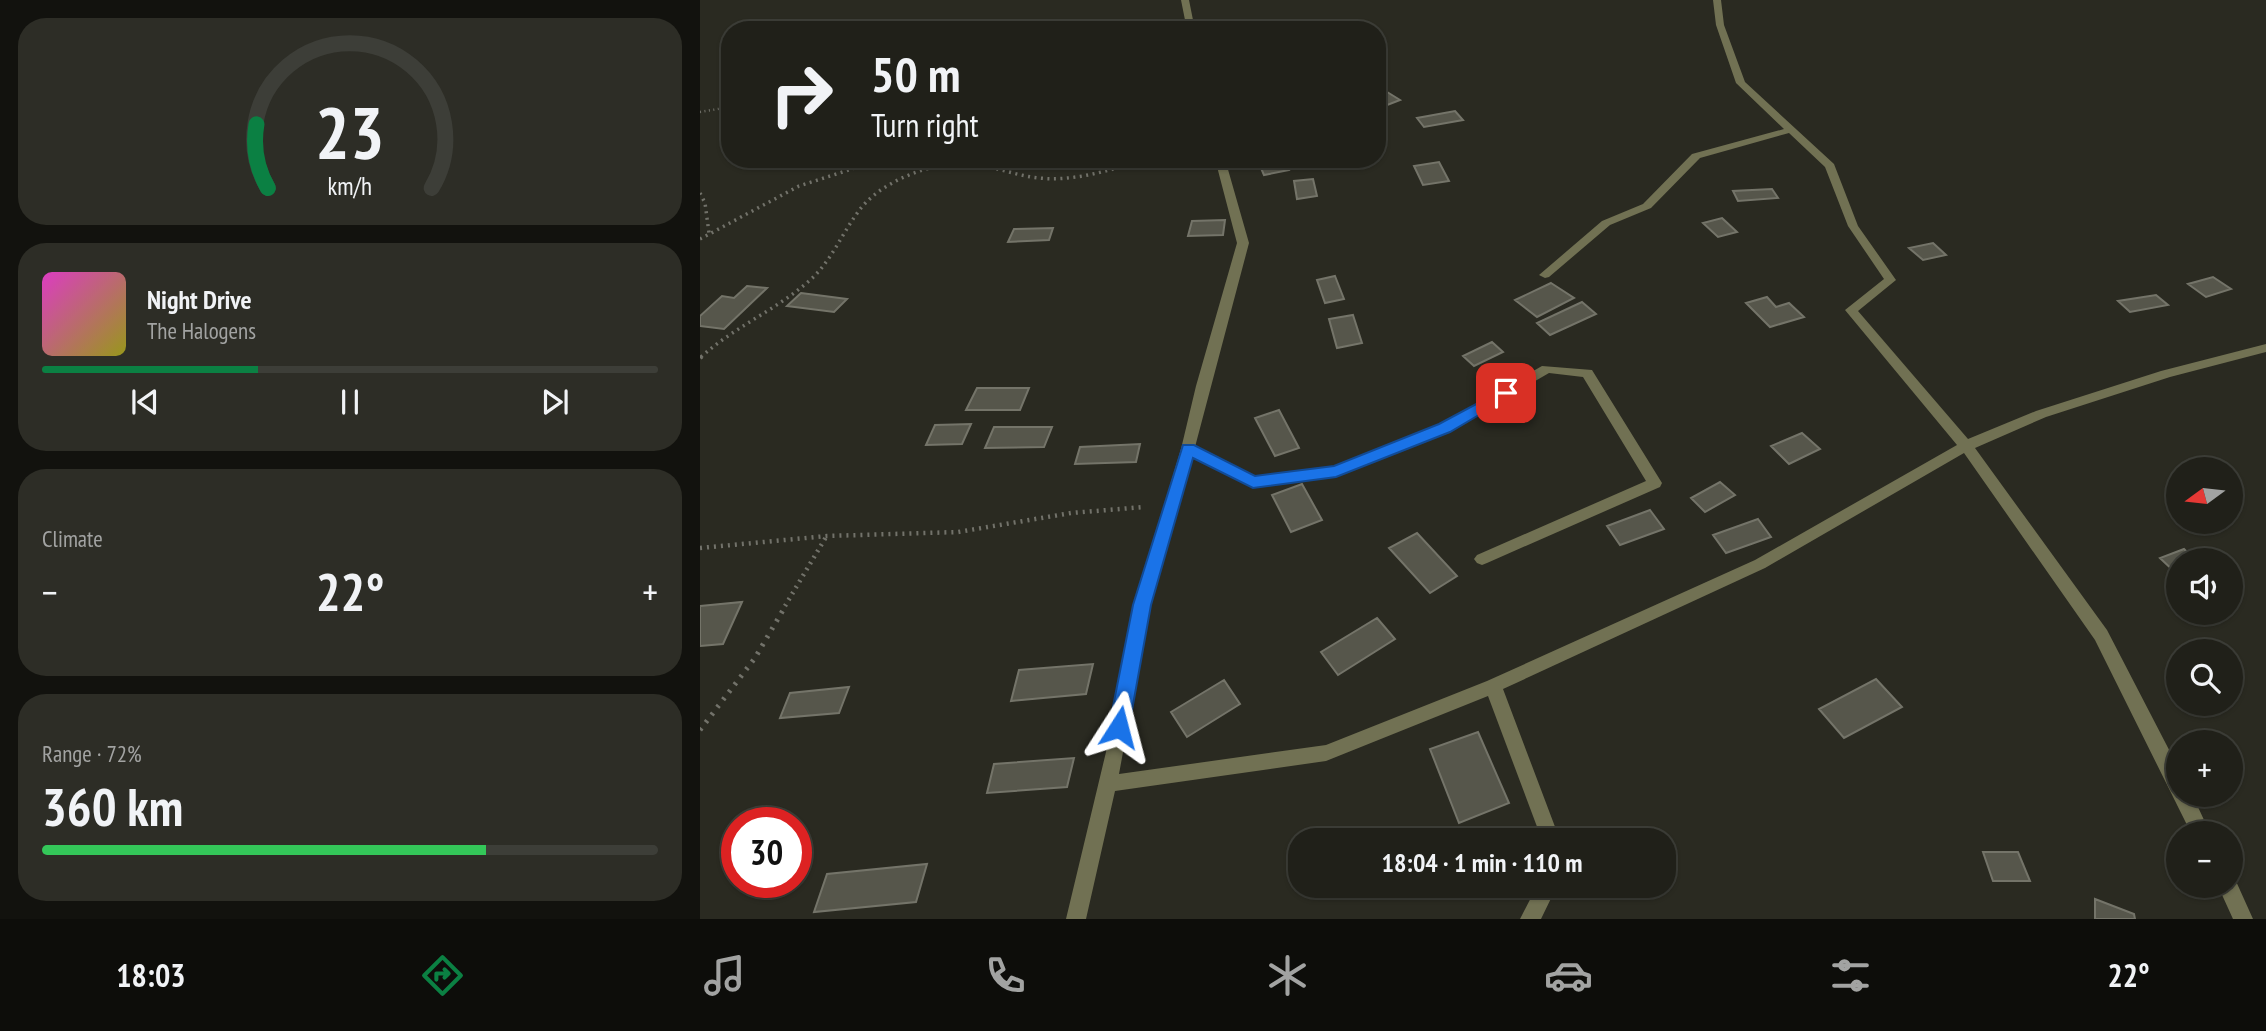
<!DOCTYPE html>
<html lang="en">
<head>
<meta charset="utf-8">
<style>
  body { margin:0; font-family:"PT Sans Narrow",sans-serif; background:#2d2d26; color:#f1f3f6; height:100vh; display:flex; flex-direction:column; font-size:26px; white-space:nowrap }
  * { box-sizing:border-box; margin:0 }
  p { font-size:23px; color:#a2a3a2 }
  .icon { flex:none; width:38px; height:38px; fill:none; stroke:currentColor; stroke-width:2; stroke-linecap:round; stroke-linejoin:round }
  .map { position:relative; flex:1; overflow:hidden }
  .side { display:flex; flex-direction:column; gap:18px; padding:18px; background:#12120e; width:700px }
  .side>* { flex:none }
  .guide { position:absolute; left:21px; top:21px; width:665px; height:147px; border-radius:28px; box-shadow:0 2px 5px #0004,0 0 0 2px #3d3e38; background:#202019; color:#f1f3f6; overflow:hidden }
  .needle { width:46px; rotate:255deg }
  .tools { position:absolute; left:1466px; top:457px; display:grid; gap:14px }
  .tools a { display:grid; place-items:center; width:77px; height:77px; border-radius:50%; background:#202019; box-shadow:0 2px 5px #0004,0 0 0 2px #3d3e38; font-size:35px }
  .speed { position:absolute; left:21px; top:807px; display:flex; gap:14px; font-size:35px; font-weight:700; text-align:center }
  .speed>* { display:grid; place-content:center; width:91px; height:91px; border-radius:50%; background:#202019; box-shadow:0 2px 5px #0004,0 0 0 2px #3d3e38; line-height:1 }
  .speed .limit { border:10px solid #d22; background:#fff; color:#111 }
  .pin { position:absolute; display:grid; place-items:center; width:60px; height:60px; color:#fff; margin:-30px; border-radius:14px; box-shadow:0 4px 10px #0006 }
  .me { position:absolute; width:77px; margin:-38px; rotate:9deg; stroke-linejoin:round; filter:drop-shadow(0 0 5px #0008) }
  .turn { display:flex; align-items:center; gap:24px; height:147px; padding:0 35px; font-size:32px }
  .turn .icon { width:91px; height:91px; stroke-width:2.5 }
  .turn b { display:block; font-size:49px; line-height:60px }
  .big { font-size:52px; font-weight:800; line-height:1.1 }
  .side .tile { flex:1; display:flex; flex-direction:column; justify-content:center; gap:10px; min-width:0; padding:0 24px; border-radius:28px; background:#2d2d26 }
  .side .dial { align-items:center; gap:0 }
  .dial svg { height:182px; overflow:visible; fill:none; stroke:#3d3e38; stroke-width:7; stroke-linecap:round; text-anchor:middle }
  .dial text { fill:#f1f3f6; stroke:none }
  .song { display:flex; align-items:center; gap:21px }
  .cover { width:84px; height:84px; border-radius:10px; background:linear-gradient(135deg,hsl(310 70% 55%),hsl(60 70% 35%)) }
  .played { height:7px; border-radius:4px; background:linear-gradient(90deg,#0b8043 35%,#3d3e38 35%) }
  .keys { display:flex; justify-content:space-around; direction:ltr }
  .heat { display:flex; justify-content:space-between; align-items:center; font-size:38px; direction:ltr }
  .charge { height:10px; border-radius:5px; background:linear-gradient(90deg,#34c759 72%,#3d3e38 0) }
  .trip { position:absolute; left:588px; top:828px; width:388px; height:70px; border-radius:28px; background:#202019; box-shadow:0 2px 5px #0004,0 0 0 2px #3d3e38; font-weight:800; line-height:70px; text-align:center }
  .tabs { display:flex; height:112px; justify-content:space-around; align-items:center; background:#0d0d0a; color:#a2a3a2 }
  .tabs .icon { width:49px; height:49px }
  .tabs .on { color:#0b8043 }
  .tabs b { font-size:32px; color:#f1f3f6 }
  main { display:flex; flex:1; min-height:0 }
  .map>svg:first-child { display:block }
  .building { fill:#56564b; stroke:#747469; stroke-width:2 }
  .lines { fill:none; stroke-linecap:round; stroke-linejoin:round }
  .path-far3 { stroke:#72726a; stroke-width:2.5; stroke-dasharray:1 3.5; stroke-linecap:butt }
  .path-far2 { stroke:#72726a; stroke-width:3.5; stroke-dasharray:2 4.5; stroke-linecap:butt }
  .path-far1 { stroke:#72726a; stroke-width:4.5; stroke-dasharray:2 5; stroke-linecap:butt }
  .path { stroke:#72726a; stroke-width:5; stroke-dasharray:2.5 7; stroke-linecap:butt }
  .street { fill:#717153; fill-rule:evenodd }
  .route { fill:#1a73e8; stroke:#114b97; stroke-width:2 }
</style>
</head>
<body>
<main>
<section class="side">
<div class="tile dial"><svg viewBox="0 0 100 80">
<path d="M14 69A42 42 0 1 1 86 69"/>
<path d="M14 69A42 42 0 0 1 9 41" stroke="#0b8043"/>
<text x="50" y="56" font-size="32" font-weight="700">23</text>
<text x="50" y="72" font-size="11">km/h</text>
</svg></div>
<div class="tile">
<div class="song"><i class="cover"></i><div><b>Night Drive</b><p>The Halogens</p></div></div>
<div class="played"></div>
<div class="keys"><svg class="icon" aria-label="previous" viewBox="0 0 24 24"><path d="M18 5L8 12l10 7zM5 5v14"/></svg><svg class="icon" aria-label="pause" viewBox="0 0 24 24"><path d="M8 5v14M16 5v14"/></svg><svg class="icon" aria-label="next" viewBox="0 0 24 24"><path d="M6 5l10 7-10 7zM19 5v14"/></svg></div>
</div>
<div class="tile"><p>Climate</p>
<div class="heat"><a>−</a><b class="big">22°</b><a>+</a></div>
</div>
<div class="tile"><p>Range · 72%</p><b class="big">360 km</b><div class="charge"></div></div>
</section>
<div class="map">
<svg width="1566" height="919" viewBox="0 0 1566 919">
  <rect width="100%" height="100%" fill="#2a2a21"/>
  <path class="building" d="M679 87 700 100 677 109Z
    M755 111 763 120 724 127 717 118Z
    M557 159H584L589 170 564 175Z
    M739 162 749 181 723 185 714 166Z
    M613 179 617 196 597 199 594 181Z
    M1072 189 1078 198 1038 201 1033 191Z
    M1022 218 1037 232 1018 237 1003 223Z
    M525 220 523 235 488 236 492 221Z
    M353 228 349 240 308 242 314 229Z
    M1233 243 1246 255 1223 260 1209 248Z
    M635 276 644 299 625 303 617 280Z
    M1513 277 1531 289 1506 297 1488 284Z
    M851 283 874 298 837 317 815 300Z
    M47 286 67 288 24 329 0 326V316L22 296 34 298Z
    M101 293 147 299 134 312 87 306Z
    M1456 295 1468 305 1430 312 1418 301Z
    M1067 297 1076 307 1089 303 1104 317 1070 327 1046 303Z
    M882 302 896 314 850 335 837 323Z
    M653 315 662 343 637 348 629 319Z
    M792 342 803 352 774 366 763 356Z
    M277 388H329L320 410H266Z
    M579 410 599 448 575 456 555 418Z
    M271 424 262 444 226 445 235 425Z
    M294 427H352L344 447 285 448Z
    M1102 433 1120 449 1089 464 1071 446Z
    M440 444 436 462 375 464 380 447Z
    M1020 482 1035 495 1005 512 991 498Z
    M602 484 622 520 591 532 572 495Z
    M950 510 964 529 920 545 907 526Z
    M1058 519 1071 537 1026 553 1013 535Z
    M717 533 757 576 730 593 689 548Z
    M1484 549 1495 560H1479V576L1460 558Z
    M42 602 23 644 0 646V606Z
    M677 618 695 639 638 675 621 652Z
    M393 664 386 694 311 701 319 670Z
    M1176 679 1202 707 1144 738 1119 709Z
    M524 680 540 704 487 737 471 712Z
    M149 687 139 713 80 718 90 693Z
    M778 732 809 803 759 823 730 749Z
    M374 758 367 787 287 793 294 764Z
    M1283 852H1318L1330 881H1293Z
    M227 864 216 902 114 912 127 874Z
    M1395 899 1434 914 1435 919H1395Z"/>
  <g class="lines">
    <path class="path-far3" d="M0 112 30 107"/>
    <path class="path-far2" d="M0 193 5 203 9 233
      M0 239 99 186 183 159
      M1 357C34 327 76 310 109 281 131 262 141 235 158 212 177 185 218 168 250 164 281 160 309 175 339 178 375 182 413 169 448 159"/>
    <path class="path-far1" d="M0 358 3 355
      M0 548 127 536 258 532 371 513 444 507
      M85 606 126 537"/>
    <path class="path" d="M0 730 55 658 86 605"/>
    <path class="street" d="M481 0H489L495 30H487Z
      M1013 0H1021L1024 25 1045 82 1134 164 1158 226 1196 280 1158 311 1268 439 1336 411 1461 371 1566 344V352L1470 377 1346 417 1275 448 1407 630 1479 769V794H1492L1510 833H1491L1395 640 1264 453 1065 568 803 689 860 840H842L788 696 626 761 415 791 386 919H366L406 752 434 605 481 449 496 386 537 243 515 159H525L549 243 495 447 555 478 634 467 739 425 842 366 892 370 962 483 960 487 787 563 782 565 777 563 774 559 777 555 946 481 883 377 849 373 749 431 636 477 553 488 492 457 450 605 419 774 626 745 787 681 1055 560 1257 445 1145 310 1184 279 1148 226 1125 167 1089 133 1000 158 951 208 910 225 849 277 845 278 839 275 902 221 943 204 992 154 1084 129 1036 83 1016 25Z
      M1531 878 1535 879 1553 919H1533L1518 886H1531Z
      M837 886H857L841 919H820Z"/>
  </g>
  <path class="route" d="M806 388 811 389V396L750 432 636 477 553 488 493 458 451 605 429 727 426 734 419 736 412 734 409 727 433 605 483 445H494L555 476 634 466 739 424Z"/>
</svg>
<div class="tools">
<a><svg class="needle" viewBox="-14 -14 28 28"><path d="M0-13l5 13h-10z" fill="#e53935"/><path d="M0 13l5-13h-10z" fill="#a2a3a2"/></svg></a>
<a><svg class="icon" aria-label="sound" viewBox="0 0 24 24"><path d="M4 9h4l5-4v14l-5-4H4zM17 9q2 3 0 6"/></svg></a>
<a><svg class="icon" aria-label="search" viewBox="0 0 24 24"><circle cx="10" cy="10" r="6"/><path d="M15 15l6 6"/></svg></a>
<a>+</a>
<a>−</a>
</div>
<div class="speed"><div class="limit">30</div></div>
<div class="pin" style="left:806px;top:393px;background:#d93025"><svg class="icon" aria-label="arrive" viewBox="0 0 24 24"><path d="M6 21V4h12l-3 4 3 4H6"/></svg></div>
<svg class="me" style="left:419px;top:727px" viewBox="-20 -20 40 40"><path d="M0-17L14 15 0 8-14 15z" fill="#1a73e8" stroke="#fff" stroke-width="4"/></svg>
<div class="trip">18:04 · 1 min · 110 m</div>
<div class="guide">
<div class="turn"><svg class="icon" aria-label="right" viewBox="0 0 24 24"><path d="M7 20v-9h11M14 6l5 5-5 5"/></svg><div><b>50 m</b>Turn right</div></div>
</div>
</div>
</main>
<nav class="tabs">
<b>18:03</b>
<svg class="icon on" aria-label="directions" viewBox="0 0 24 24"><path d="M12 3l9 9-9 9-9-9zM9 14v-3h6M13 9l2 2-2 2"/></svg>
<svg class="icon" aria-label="music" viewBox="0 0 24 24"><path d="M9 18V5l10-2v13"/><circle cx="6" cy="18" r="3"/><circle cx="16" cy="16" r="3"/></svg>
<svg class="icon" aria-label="phone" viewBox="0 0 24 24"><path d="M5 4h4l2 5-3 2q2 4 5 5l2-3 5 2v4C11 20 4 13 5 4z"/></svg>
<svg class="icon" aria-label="climate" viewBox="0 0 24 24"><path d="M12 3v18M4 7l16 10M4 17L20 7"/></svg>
<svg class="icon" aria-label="car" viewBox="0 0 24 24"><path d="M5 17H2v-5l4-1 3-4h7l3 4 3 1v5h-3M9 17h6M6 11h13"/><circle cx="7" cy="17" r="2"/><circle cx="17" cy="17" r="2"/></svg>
<svg class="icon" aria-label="filters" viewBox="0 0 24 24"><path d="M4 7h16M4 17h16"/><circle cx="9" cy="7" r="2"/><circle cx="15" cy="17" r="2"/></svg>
<b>22°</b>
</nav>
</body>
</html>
